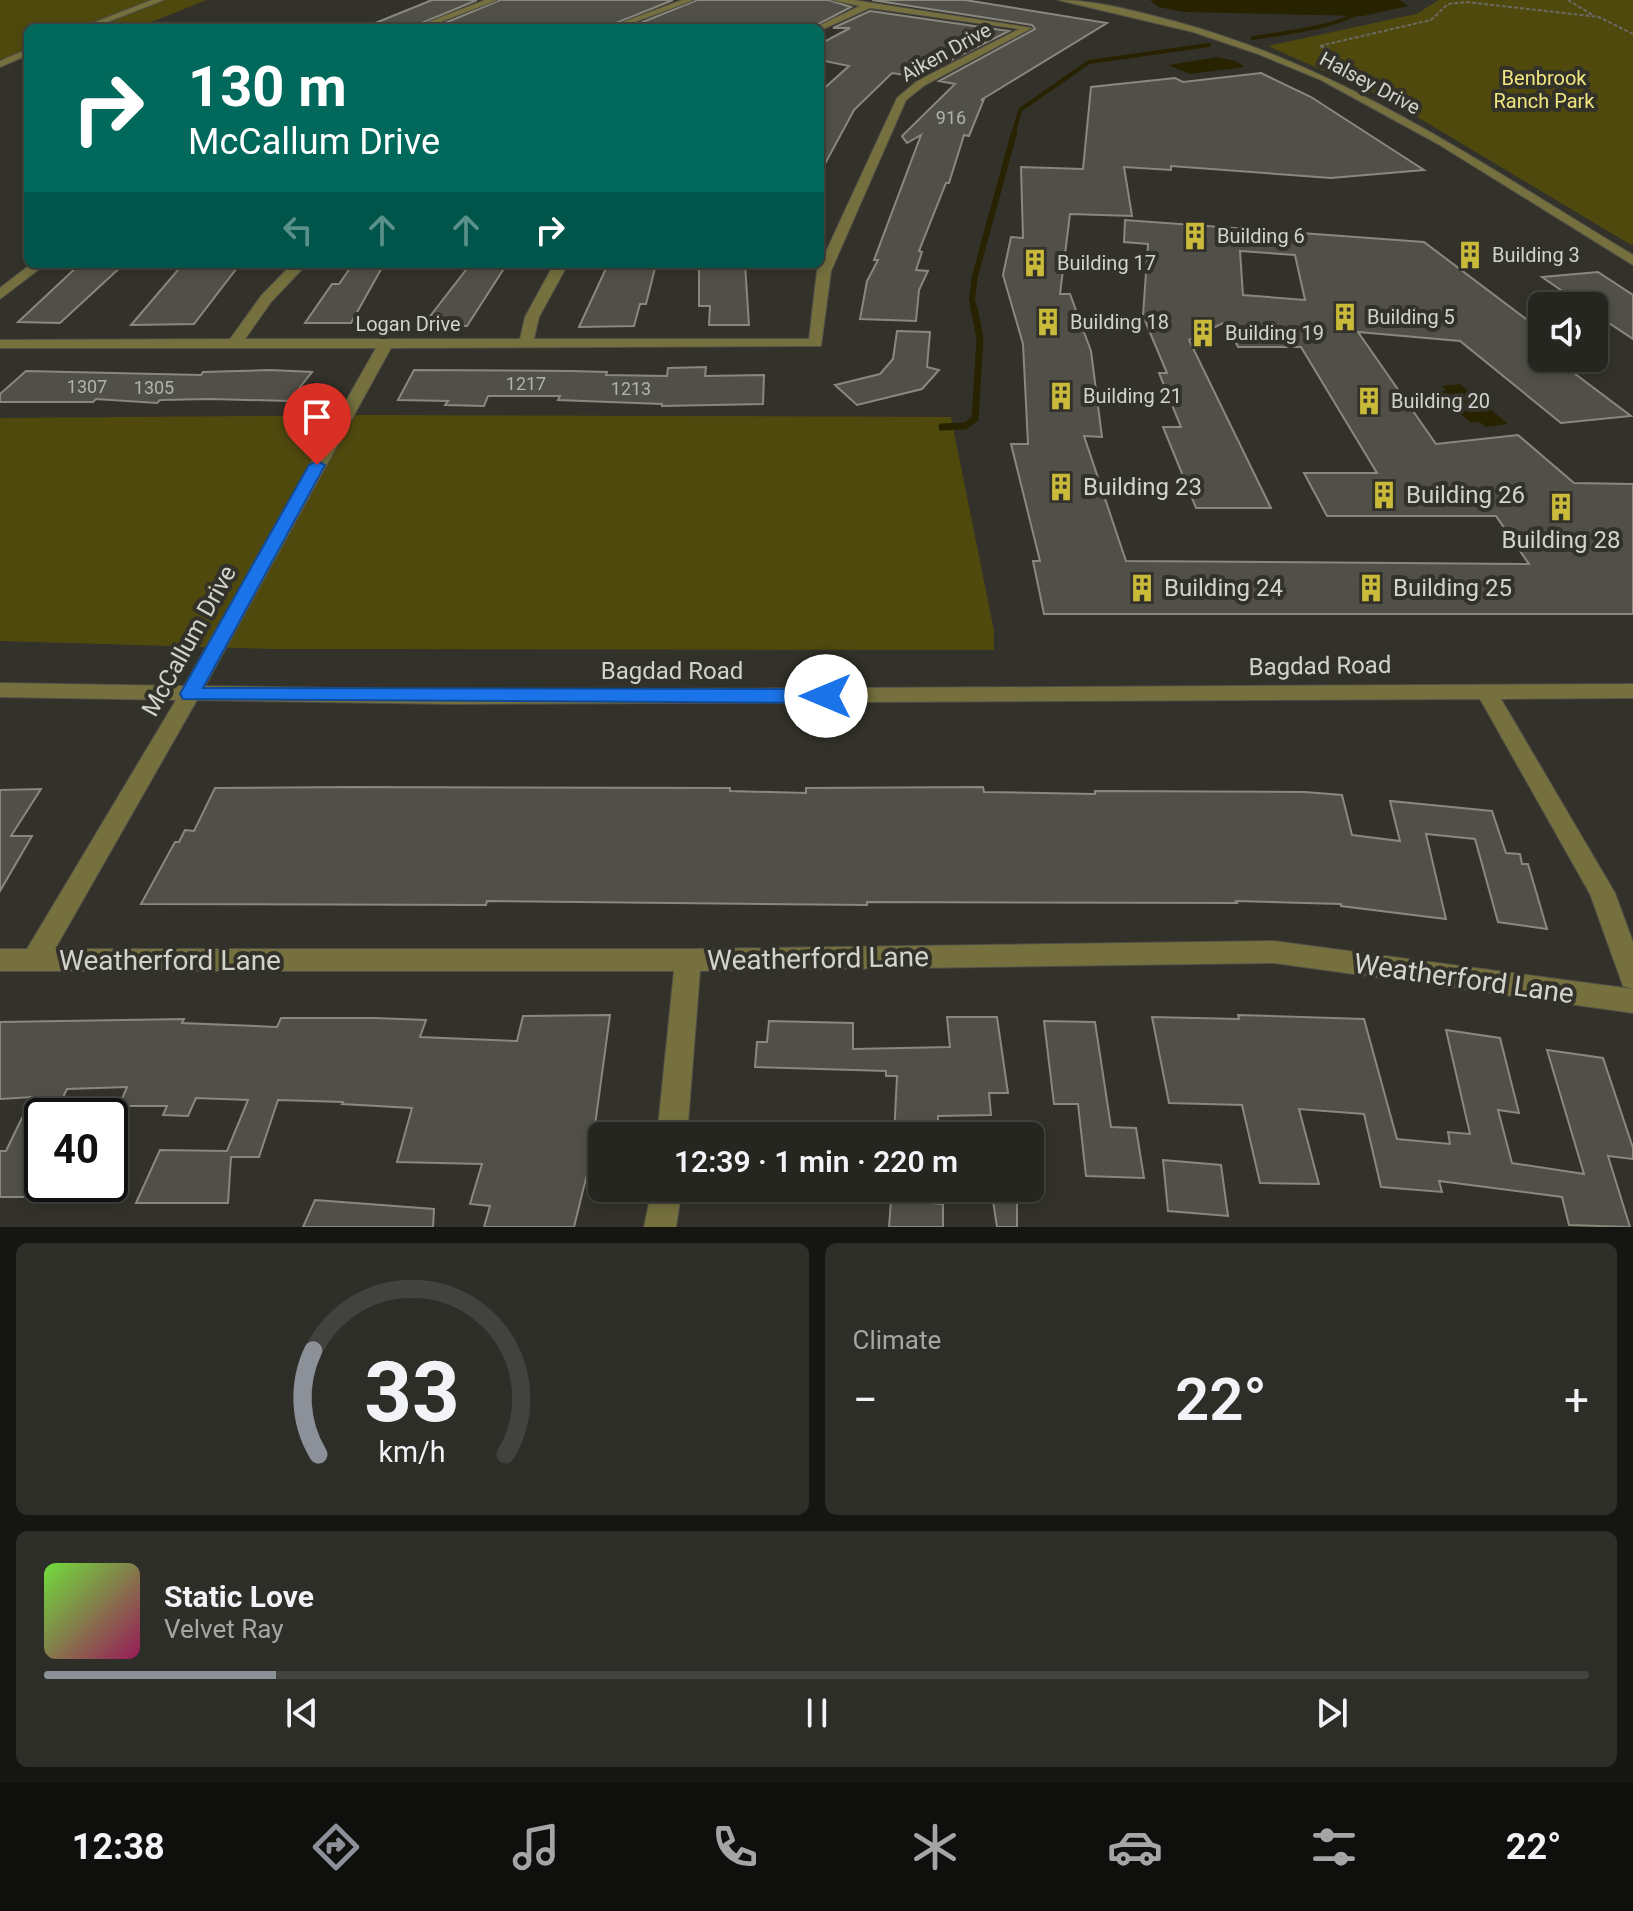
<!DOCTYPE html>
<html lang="en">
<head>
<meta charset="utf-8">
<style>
  body { margin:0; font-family:Roboto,sans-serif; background:#2e2e29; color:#f1f3f6; height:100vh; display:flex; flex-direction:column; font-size:30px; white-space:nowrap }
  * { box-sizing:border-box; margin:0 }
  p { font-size:26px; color:#a4a5a5 }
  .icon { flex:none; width:44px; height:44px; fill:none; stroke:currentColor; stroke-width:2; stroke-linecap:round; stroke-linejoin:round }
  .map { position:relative; height:1227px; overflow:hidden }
  .drawer { display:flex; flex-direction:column; gap:16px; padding:16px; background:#151512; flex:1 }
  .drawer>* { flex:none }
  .top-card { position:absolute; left:24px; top:24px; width:800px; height:244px; border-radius:12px; box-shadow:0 4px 12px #0003,0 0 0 2px #42433e; background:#00695c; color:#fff; overflow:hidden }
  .controls { position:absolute; left:1528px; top:292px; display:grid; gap:16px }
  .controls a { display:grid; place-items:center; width:80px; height:80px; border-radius:12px; background:#262620; box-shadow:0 4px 12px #0003,0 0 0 2px #42433e; font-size:40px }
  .speed { position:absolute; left:24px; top:1098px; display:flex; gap:16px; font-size:40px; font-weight:700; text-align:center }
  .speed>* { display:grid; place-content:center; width:104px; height:104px; border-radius:50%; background:#262620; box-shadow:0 4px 12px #0003,0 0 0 2px #42433e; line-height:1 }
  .speed .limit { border:4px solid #111; border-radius:12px; background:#fff; color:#111 }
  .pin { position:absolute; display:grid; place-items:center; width:68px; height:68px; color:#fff; margin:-82px -34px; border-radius:50% 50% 50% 0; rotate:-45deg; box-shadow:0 0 8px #0007 }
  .pin .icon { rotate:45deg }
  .me { position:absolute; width:88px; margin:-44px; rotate:270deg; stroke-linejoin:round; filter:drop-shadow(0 0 6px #0008) }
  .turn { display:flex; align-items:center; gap:28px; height:168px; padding:0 32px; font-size:36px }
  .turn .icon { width:104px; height:104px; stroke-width:2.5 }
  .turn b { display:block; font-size:56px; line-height:68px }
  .lanes { display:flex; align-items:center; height:76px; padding:0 32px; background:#0003; justify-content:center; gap:40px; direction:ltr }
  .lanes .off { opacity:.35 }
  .big { font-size:60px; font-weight:600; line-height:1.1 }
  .drawer .tile { flex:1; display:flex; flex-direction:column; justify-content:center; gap:12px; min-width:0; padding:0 28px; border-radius:12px; background:#2e2e29 }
  .drawer .dial { align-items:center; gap:0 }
  .dial svg { height:208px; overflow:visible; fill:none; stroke:#42433e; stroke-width:7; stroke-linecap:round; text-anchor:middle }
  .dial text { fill:#f1f3f6; stroke:none }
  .song { display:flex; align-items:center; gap:24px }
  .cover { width:96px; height:96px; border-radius:12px; background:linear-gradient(135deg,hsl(100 70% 55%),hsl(330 70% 35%)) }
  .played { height:8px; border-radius:4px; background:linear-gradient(90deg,#8c9099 15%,#42433e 15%) }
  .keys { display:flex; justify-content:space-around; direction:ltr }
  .heat { display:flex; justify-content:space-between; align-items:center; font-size:44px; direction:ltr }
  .drawer .tiles { flex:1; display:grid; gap:16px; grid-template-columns:1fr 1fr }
  .tile:last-child { grid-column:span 2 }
  .trip { position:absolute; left:588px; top:1122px; width:456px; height:80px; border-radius:12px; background:#262620; box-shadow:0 4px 12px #0003,0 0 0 2px #42433e; font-weight:600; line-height:80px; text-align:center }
  .tabs { display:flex; height:128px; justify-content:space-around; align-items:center; background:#0f0f0d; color:#a4a5a5 }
  .tabs .icon { width:56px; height:56px }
  .tabs .active { color:#8c9099 }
  .tabs b { font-size:36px; color:#f1f3f6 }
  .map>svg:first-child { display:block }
  .green { fill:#50490e }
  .water { fill:#272200 }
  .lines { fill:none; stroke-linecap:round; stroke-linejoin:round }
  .stream-far2 { stroke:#272200; stroke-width:4 }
  .stream-far1 { stroke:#272200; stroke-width:6 }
  .stream { stroke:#272200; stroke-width:7 }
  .building { fill:#515048; stroke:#89887e; stroke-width:2; fill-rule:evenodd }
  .minor-casing { stroke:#504f48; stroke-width:2 }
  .path { stroke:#6a6962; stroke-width:2; stroke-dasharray:4 2; stroke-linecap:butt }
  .minor { fill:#75703e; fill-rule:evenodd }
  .route { fill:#1a73e8; stroke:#114b97; stroke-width:2 }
  .labels { text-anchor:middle; stroke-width:8; stroke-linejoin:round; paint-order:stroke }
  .far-number-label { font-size:18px; fill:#b2b2ac }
  .far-street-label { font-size:20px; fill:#d3d3ce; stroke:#33322a }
  .far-park-label { font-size:20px; fill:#f0e57f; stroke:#33322a }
  .far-poi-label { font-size:20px; fill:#d3d3ce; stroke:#33322a; text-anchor:start }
  .poi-label { font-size:24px; fill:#d3d3ce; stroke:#33322a; text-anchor:start }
  .street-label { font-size:24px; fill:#d3d3ce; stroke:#33322a }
  .near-street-label { font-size:28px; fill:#d3d3ce; stroke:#33322a }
</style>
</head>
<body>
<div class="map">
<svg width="1633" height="1227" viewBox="0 0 1633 1227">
  <rect width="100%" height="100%" fill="#33322a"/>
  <path class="green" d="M0 0H207L136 28H28V59H0Z
    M1439 0H1633V246L1389 100 1268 46 1416 14Z
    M366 415 951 417 994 631V650L275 649 0 641V418Z"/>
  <path class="water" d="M1150 0H1400L1408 6 1363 16 1185 12 1158 7Z
    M1218 57 1235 61 1245 67 1190 74 1168 65Z
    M1460 384 1508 424 1485 427 1480 422 1471 423 1435 392 1447 391 1442 386Z"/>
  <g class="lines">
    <path class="stream-far2" d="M1253 38C1294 31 1341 28 1375 3L1371 0
      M1013 135 1020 110 1089 62 1209 45"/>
    <path class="stream-far1" d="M974 310 972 299 975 276 1014 133"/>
    <path class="stream" d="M942 427 965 426 975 419 980 338 974 308"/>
  </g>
  <path class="building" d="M432 0H477L410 28H363Z
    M500 0H673L604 28H433Z
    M697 0H829L851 7 811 28H628Z
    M872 0H965L1107 23 981 100 984 99 969 136 964 135 949 183H946L919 251 922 252 916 270 928 271 919 290 916 321 860 319 867 281 878 260H874L921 135 907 143 902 136 955 84 939 81 1035 29 1032 25Z
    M870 11 1009 31 918 77 892 73 854 110 820 173V92L849 66 820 60V44L850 28H833Z
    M1261 73 1311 97 1424 170 1331 178 1171 166V170L1124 167 1132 216 1070 214 1060 294H1070L1091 351 1102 437 1084 436 1126 561 1529 564 1496 516H1327L1304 473H1377L1301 347H1238L1225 322 1189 340 1271 508H1196L1163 427H1181L1159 373H1167L1143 316 1148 244 1124 242 1125 220 1424 242 1542 331V358H1554L1631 416 1561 423 1460 341 1358 332 1436 444 1518 435 1574 483 1633 484V614H1044L1033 561H1040L1011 444H1028L1023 344 1003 275 1011 237 1023 238 1021 167 1083 169 1091 87 1175 78 1183 82ZM1240 251 1295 255 1305 300 1243 295Z
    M80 264H124L60 323 18 322Z
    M183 264H240L194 324 131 325Z
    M353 264H384L351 323H305L332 284H339Z
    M608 264H656L646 304H640L634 326 579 327Z
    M699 264H745L749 325H709L710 306H699Z
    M469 266 505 267 467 326 424 324Z
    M1598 272 1633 295V339L1594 313V306H1584L1542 277Z
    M897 331 930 332 927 367 939 370 922 389 857 405 835 385 880 374 893 359Z
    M706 367 705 376 764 375 763 404 662 406V404L558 400 560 396H488L484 406 445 405 448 401 398 400 414 370 571 371 607 372 606 375 667 376 668 368Z
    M270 370 312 372 289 401 210 399 160 400 157 403 96 399 93 402H0V394L26 371 201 375 203 372Z
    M352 787 730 788V791L806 793V788L983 787 984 792 1095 794V791L1305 792 1342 795 1352 835 1400 841 1390 801 1492 811 1506 853 1520 854 1522 864H1528L1547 929 1498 922 1475 839 1426 834 1446 919 1341 906V904L1236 901 1237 903 867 902V905L487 901 486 905 141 904 175 842H179L185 830 194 831 215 788Z
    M41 789 11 836H32L0 891V790Z
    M610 1015 590 1162 574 1227H484L490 1206 470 1204 482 1164 397 1162 412 1108 342 1104 343 1102 278 1100 259 1157H231L228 1203H136L160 1150 227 1151 248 1100 196 1098 188 1116 163 1115 167 1106H119L127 1087 67 1089 54 1116 42 1115V1197H0V1151H6L32 1097 0 1099V1022L184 1019 182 1023 277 1027 281 1018H375L426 1020 420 1037 517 1041 523 1016Z
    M1238 1015 1364 1019 1397 1139 1450 1144 1448 1132 1470 1134 1446 1030 1500 1038 1519 1113 1498 1110 1512 1163 1584 1174 1547 1050 1603 1058 1633 1148V1159L1608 1156 1630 1227 1569 1225 1562 1197 1439 1181 1442 1192 1381 1187 1364 1114 1299 1109 1319 1184 1260 1183 1242 1105 1169 1103 1152 1017 1239 1019Z
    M947 1017H997L1008 1093H989L991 1115 938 1116V1136H894L897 1076H886V1071L755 1067 757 1042H767L769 1021 853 1023V1049L950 1047Z
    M1044 1021 1095 1022 1111 1127 1136 1128 1144 1178 1086 1176 1078 1104H1054Z
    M1163 1160 1221 1165 1228 1216 1168 1211Z
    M991 1188H1017V1227H997Z
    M315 1200 434 1209 433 1227H303Z
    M891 1200 943 1204V1227H889Z"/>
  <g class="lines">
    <defs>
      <path id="minor" d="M152 0H164L92 28H80Z
        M485 0H497L425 28H413Z
        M682 0H694L619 28H607Z
        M832 0H853L1032 28 925 85 906 100 831 271 821 346 391 348 205 686 452 690 1633 684V698L1501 699 1615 893 1633 942V989L1623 986 1590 894 1480 699 452 704 197 700 55 949H688L1274 941 1633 989V1013L1274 963 700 971 687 1136H657L674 971H0V949H27L176 700 0 697V683L184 686 376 348H0V340L230 339 261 296 292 264H307L271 302 245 339H520L525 317 554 264H568L539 317 534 339H809L817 271 897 98 917 81 1019 29 870 8 821 30 814 28 860 6Z
        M1058 0C1097 0 1138 12 1177 22 1346 68 1485 166 1633 255V265L1438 144 1321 80 1258 54 1193 32Z
        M28 49V55L0 67V61Z
        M31 264H46L0 299V288Z
        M652 1188H682L676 1227H644Z"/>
    </defs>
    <use href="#minor" class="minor-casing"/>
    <path class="path" d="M1568 0 1594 16
      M1330 49 1319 46 1431 20 1448 4 1466 2 1599 17 1633 34"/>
    <use href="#minor" class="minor"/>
  </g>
  <path class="route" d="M317 461 325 465 203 688 826 689 836 696 826 703 183 699 180 694 309 465Z"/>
  <defs>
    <symbol id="building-bare" viewBox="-9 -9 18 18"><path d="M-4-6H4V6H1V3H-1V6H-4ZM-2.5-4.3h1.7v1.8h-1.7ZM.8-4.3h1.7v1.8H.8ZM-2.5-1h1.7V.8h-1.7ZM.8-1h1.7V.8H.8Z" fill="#c9ba3a" stroke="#33322a" stroke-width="2.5" paint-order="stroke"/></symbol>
  </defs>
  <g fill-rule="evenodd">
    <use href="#building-bare" x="1175" y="216" width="40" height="40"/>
    <use href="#building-bare" x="1450" y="235" width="40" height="40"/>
    <use href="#building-bare" x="1015" y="243" width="40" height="40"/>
    <use href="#building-bare" x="1325" y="297" width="40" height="40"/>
    <use href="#building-bare" x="1028" y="302" width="40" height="40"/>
    <use href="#building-bare" x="1183" y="313" width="40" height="40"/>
    <use href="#building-bare" x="1041" y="376" width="40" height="40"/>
    <use href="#building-bare" x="1349" y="381" width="40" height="40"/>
    <use href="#building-bare" x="1041" y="467" width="40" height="40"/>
    <use href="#building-bare" x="1364" y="475" width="40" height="40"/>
    <use href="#building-bare" x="1541" y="487" width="40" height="40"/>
    <use href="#building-bare" x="1122" y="568" width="40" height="40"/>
    <use href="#building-bare" x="1351" y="568" width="40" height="40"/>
  </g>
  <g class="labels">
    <g class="far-number-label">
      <text x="951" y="124">916</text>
      <text x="526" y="390">1217</text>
      <text x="87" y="393">1307</text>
      <text x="154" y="394">1305</text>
      <text x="631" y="395">1213</text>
    </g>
    <g class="far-street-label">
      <text transform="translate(946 52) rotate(-29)" y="7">Aiken Drive</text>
      <text transform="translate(1370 83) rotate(28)" y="7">Halsey Drive</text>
      <text x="408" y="331">Logan Drive</text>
    </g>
    <g class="far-park-label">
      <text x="1544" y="85">Benbrook<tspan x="1544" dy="23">Ranch Park</tspan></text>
    </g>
    <g class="far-poi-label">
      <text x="1217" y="243">Building 6</text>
      <text x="1492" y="262">Building 3</text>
      <text x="1057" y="270">Building 17</text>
      <text x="1367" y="324">Building 5</text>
      <text x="1070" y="329">Building 18</text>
      <text x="1225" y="340">Building 19</text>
      <text x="1083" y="403">Building 21</text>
      <text x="1391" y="408">Building 20</text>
    </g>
    <g class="poi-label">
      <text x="1083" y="495">Building 23</text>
      <text x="1406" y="503">Building 26</text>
      <text x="1561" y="548" text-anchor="middle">Building 28</text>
      <text x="1164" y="596">Building 24</text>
      <text x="1393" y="596">Building 25</text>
    </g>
    <g class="street-label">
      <text transform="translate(189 641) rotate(-61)" y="8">McCallum Drive</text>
      <text transform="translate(1320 666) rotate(-1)" y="8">Bagdad Road</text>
      <text x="672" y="679">Bagdad Road</text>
    </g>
    <g class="near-street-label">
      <text transform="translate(818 958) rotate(-1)" y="10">Weatherford Lane</text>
      <text x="170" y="970">Weatherford Lane</text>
      <text transform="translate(1464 978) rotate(8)" y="10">Weatherford Lane</text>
    </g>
  </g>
</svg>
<div class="controls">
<a><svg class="icon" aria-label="sound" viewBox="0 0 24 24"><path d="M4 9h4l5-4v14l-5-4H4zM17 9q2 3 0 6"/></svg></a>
</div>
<div class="speed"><div class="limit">40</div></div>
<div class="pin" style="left:317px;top:465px;background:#d93025"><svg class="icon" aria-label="arrive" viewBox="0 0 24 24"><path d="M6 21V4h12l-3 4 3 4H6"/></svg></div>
<svg class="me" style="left:826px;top:696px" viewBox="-20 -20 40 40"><circle r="19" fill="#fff"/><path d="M0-13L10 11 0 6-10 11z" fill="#1a73e8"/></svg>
<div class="trip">12:39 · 1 min · 220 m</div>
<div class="top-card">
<div class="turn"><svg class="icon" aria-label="right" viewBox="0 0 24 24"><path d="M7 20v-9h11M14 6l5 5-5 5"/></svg><div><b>130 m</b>McCallum Drive</div></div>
<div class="lanes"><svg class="icon off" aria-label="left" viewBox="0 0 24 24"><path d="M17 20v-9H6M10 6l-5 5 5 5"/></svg><svg class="icon off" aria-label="ahead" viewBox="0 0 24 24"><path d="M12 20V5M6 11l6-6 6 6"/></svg><svg class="icon off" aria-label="ahead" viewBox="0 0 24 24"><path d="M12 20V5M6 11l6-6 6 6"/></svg><svg class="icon" aria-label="right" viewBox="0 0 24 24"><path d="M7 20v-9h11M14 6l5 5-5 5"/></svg></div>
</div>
</div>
<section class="drawer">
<div class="tiles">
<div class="tile dial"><svg viewBox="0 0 100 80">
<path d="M14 69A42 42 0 1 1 86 69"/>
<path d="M14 69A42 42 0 0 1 12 29" stroke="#8c9099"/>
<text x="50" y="56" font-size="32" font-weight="700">33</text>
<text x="50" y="72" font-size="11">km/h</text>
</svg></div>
<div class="tile"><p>Climate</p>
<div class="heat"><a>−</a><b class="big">22°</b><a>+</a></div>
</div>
<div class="tile">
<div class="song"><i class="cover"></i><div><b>Static Love</b><p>Velvet Ray</p></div></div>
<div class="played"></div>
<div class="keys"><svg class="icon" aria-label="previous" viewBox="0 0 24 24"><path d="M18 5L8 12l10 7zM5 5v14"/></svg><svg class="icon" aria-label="pause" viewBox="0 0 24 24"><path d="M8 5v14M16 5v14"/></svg><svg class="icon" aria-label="next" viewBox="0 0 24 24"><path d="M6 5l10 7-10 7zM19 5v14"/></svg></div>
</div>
</div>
</section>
<nav class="tabs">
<b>12:38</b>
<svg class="icon active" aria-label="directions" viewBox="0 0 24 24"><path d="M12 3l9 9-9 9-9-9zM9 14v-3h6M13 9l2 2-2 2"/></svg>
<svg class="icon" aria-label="music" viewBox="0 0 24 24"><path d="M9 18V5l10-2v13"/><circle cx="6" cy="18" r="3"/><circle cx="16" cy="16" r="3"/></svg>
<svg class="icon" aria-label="phone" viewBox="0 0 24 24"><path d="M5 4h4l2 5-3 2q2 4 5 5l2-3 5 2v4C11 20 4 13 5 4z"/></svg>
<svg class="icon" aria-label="climate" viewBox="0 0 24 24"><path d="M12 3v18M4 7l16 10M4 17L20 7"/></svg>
<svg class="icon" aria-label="car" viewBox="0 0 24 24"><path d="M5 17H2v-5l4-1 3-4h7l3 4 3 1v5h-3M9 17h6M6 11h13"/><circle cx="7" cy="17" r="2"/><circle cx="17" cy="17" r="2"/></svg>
<svg class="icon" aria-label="filters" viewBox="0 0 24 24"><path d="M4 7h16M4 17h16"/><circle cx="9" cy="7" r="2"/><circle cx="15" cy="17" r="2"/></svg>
<b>22°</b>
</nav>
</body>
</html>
